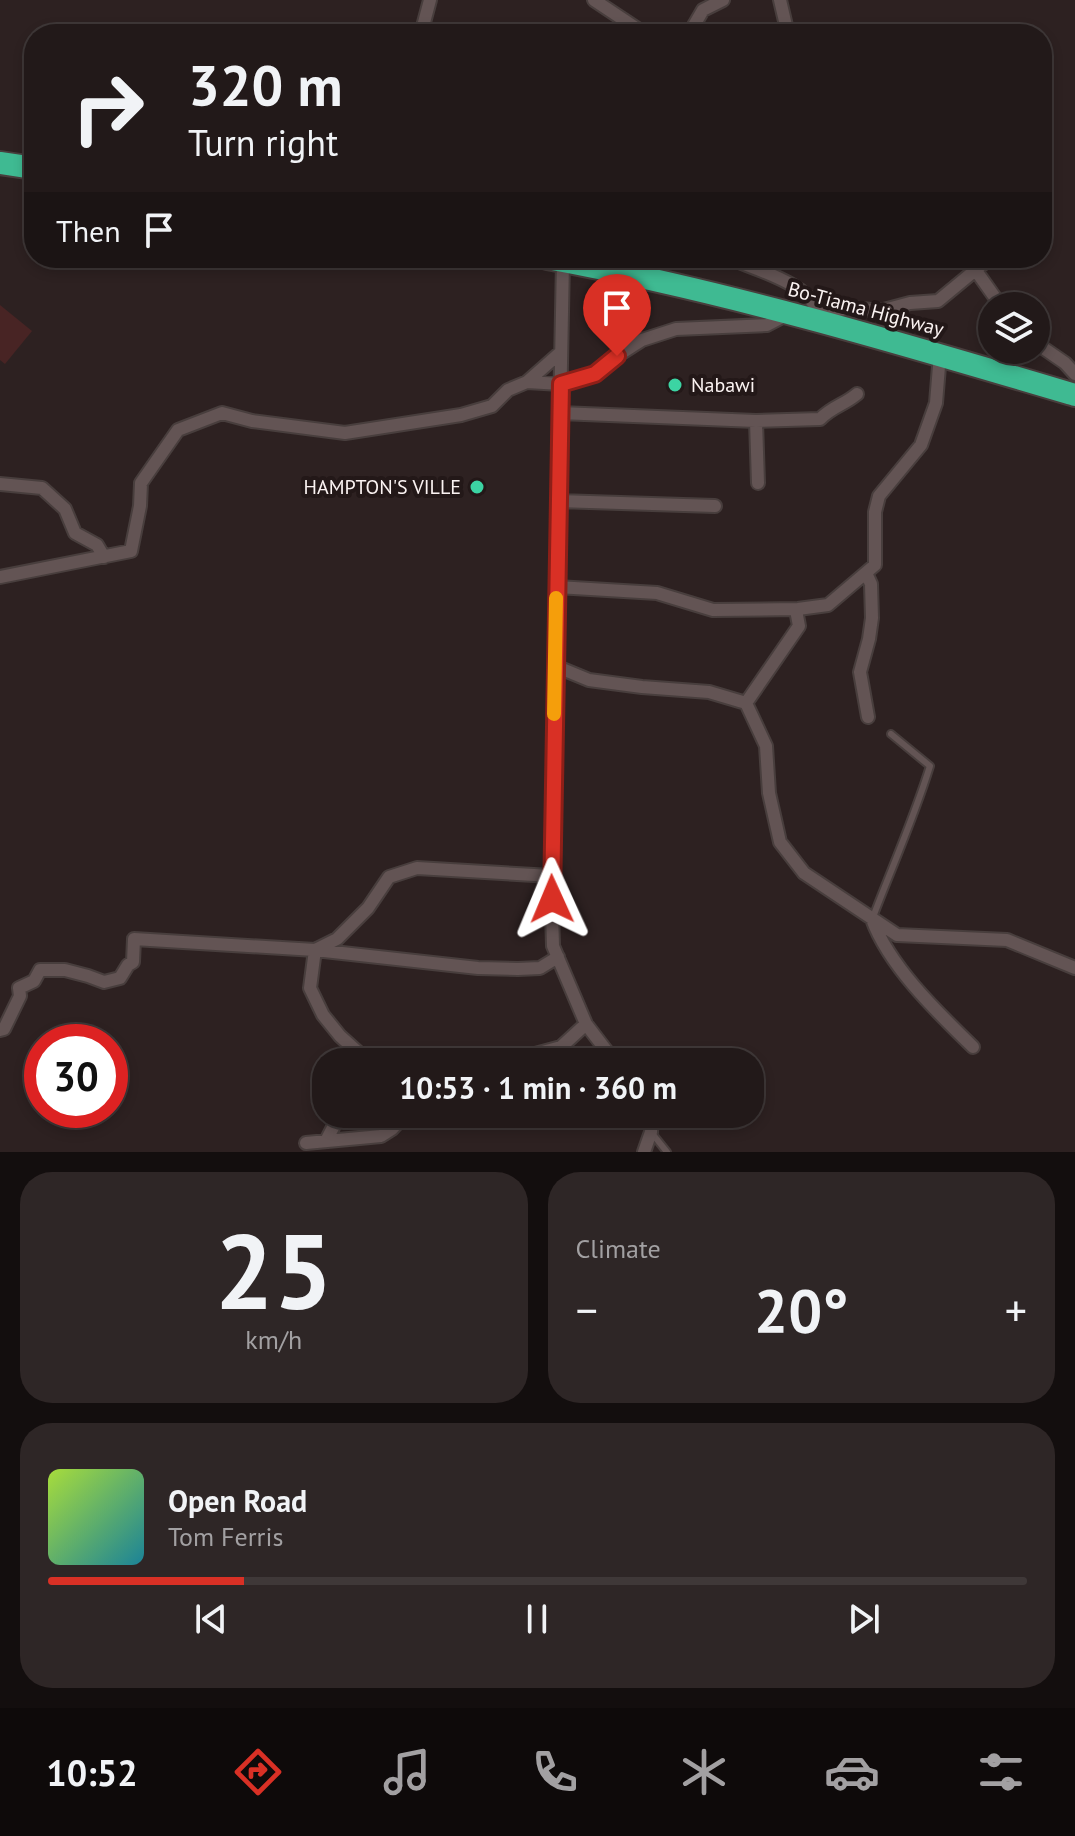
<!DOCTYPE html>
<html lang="en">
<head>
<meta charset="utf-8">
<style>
  body { margin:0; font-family:"PT Sans",sans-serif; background:#2e2626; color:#f1f3f6; height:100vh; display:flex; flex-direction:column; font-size:30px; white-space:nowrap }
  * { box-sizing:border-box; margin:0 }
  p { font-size:26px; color:#a2a0a2 }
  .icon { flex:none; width:44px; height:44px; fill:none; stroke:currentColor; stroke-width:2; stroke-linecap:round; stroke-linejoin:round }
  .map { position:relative; height:1152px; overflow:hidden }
  .details { display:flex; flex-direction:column; gap:20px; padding:20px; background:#130e0e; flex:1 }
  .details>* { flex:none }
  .banner { position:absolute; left:24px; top:24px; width:1028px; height:244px; border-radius:32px; box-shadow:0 4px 12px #0003,0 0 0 2px #3f3838; background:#221919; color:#f1f3f6; overflow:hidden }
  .fabs { position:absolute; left:978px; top:292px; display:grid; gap:16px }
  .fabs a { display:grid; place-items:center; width:72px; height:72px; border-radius:50%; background:#221919; box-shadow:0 4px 12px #0003,0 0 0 2px #3f3838; font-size:40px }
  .speed { position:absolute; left:24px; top:1024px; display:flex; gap:16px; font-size:40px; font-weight:700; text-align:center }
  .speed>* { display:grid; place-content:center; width:104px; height:104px; border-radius:50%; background:#221919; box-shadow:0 4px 12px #0003,0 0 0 2px #3f3838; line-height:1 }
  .speed .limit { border:12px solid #d22; background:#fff; color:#111 }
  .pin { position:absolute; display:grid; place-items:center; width:68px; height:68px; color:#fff; margin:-82px -34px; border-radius:50% 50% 50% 0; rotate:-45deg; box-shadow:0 0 8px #0007 }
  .pin .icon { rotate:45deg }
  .me { position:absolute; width:88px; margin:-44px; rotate:359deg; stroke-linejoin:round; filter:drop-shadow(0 0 6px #0008) }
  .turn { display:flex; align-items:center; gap:28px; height:168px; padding:0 32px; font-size:36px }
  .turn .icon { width:104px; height:104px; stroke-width:2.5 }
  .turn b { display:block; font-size:56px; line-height:68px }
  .then { display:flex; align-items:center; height:76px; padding:0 32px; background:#0003; gap:16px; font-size:30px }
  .big { font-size:60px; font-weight:700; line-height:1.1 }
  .details .widget { flex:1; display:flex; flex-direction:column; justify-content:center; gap:12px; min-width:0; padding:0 28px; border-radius:32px; background:#2e2626 }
  .details .dial { align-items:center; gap:0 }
  .dial b { font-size:104px; line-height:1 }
  .song { display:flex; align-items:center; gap:24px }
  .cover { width:96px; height:96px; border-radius:12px; background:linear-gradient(135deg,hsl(80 70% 55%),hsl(190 70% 35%)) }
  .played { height:8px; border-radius:4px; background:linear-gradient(90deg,#d93025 20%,#3f3838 20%) }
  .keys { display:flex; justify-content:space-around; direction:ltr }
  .heat { display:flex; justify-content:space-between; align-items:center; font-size:44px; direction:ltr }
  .details .tiles { flex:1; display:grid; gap:20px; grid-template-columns:1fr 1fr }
  .widget:last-child { grid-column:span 2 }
  .trip { position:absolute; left:312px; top:1048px; width:452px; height:80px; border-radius:32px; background:#221919; box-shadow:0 4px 12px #0003,0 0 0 2px #3f3838; font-weight:700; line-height:80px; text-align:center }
  .dock { display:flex; height:128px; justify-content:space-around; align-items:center; background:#0e0a0a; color:#a2a0a2 }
  .dock .icon { width:56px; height:56px }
  .dock .active { color:#d93025 }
  .dock b { font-size:36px; color:#f1f3f6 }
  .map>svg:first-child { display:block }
  .green { fill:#482424 }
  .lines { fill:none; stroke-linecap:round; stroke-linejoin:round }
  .service-casing { stroke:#483e3d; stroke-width:10 }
  .minor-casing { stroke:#483e3d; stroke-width:16 }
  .trunk-casing { stroke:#483e3d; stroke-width:26 }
  .service { stroke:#635454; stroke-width:6 }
  .minor { stroke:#635454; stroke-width:12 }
  .trunk { stroke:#3fba92; stroke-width:22 }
  .route-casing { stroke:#8d1f18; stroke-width:20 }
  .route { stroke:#d93025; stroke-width:14 }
  .slow { stroke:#f59e0b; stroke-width:14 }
  .poi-dot { fill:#3cd4a3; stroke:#231818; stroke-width:3 }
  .labels { text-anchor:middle; stroke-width:8; stroke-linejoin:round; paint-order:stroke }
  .street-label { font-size:20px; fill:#fbf3f2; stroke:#231818 }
  .poi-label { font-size:20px; fill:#fbf3f2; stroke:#231818; text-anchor:start }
</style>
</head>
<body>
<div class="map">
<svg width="1075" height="1152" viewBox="0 0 1075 1152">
  <rect width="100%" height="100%" fill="#2d2121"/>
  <path class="green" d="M0 305 32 331 5 364 0 360Z"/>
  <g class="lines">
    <defs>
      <path id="service" d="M873 917C892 867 914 818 930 766L891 734
        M651 1132 667 1152"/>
      <path id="minor" d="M594 0 639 30 654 34
        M780 0 788 34
        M421 34 430 0
        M689 34 703 10 723 0
        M729 258C759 271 815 284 821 321
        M967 258 1001 306
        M563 261 551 876 553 946 586 1024 615 1062
        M601 261 638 258
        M820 315 831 311 853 308 880 311 910 303 938 301 990 258
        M1036 343 1065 363 1075 374
        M527 382 561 384 595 374 617 356 642 340 676 329 767 325 788 314
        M560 413 756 421 758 483
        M756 421 820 419C833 406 844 405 857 394
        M0 484 42 488 65 509 75 533 97 545 104 557
        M558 501 715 506
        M866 573 871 584 872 618 869 639 860 672 868 717
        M0 577 131 551 140 506 141 483 178 430 222 413 252 421 345 433 461 415 492 406 508 390 527 382 561 352
        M557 587 657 593 713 610 798 609 828 605 875 565V512L879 496 921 445 936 403 940 354
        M555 666 589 680 642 687 709 692 746 703 766 746 769 793 780 842 804 873 897 935 1007 940 1075 968
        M746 703 799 626 796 610 798 609
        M872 919C889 966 937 1012 973 1047
        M0 1030 4 1029 20 996 19 988 34 981 40 970H65L88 976 104 982 120 978 128 965 133 962 134 939 315 950 337 939 368 908 389 877 417 868 551 876
        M360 1054 340 1036 323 1015 310 988 315 950 478 968 518 969 540 968 558 957
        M343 1062 347 1057 360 1054
        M505 1062 561 1047 586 1024
        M326 1141 340 1114
        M306 1143 381 1136 392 1129 406 1114
        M644 1152 651 1132 652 1114"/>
      <path id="trunk" d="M0 163 34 168
        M547 258C726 291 900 343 1075 395"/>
    </defs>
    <use href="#service" class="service-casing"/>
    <use href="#minor" class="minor-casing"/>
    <use href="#trunk" class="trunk-casing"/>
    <use href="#service" class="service"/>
    <use href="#minor" class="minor"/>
    <use href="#trunk" class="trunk"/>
  </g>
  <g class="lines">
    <defs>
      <path id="route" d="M552 899 561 384 595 374 617 356"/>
    </defs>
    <use href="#route" class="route-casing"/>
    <use href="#route" class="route"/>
    <path class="slow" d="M554 714 556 598"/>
  </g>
  <g class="poi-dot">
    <circle cx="675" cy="385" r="8"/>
    <circle cx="477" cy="487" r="8"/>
  </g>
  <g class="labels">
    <g class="street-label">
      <text transform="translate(866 309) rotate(15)" y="7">Bo-Tiama Highway</text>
    </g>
    <g class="poi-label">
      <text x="691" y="392">Nabawi</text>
      <text x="461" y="494" text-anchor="end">HAMPTON'S VILLE</text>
    </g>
  </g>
</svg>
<div class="fabs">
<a><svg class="icon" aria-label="layers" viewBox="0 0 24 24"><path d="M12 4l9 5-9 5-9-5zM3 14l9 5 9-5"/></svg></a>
</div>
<div class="speed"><div class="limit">30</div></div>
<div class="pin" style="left:617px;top:356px;background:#d93025"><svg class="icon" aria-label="arrive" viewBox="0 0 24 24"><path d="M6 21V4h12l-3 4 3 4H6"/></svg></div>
<svg class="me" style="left:552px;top:899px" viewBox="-20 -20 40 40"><path d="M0-17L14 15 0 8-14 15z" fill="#d93025" stroke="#fff" stroke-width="4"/></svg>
<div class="trip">10:53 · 1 min · 360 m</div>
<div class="banner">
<div class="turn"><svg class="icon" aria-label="right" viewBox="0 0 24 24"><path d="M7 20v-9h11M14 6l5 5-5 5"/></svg><div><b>320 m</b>Turn right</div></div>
<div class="then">Then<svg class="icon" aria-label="arrive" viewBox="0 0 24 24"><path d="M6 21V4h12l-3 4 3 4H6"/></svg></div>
</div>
</div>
<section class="details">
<div class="tiles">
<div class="widget dial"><b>25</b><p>km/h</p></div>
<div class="widget"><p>Climate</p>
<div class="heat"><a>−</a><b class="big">20°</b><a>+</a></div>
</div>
<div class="widget">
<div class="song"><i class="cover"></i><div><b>Open Road</b><p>Tom Ferris</p></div></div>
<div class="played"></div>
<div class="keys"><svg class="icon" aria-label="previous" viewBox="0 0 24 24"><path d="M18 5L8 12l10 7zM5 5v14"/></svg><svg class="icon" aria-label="pause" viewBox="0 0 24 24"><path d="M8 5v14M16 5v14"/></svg><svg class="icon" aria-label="next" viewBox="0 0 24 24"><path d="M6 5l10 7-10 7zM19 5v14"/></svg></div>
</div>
</div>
</section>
<nav class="dock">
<b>10:52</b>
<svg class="icon active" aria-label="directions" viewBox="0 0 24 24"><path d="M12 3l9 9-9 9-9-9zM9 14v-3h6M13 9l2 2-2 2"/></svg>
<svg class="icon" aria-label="music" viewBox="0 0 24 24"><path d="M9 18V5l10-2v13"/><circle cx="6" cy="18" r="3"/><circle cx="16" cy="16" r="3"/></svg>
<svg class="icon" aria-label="phone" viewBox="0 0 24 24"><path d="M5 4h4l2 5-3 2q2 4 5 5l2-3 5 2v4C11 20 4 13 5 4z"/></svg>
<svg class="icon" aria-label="climate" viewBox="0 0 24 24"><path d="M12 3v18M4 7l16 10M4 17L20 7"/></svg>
<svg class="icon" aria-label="car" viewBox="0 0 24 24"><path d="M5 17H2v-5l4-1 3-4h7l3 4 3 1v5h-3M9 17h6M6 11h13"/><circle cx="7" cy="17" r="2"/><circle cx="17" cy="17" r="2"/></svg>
<svg class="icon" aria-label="filters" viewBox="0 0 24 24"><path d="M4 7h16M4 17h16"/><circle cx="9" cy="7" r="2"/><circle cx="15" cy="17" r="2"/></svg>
</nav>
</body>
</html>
